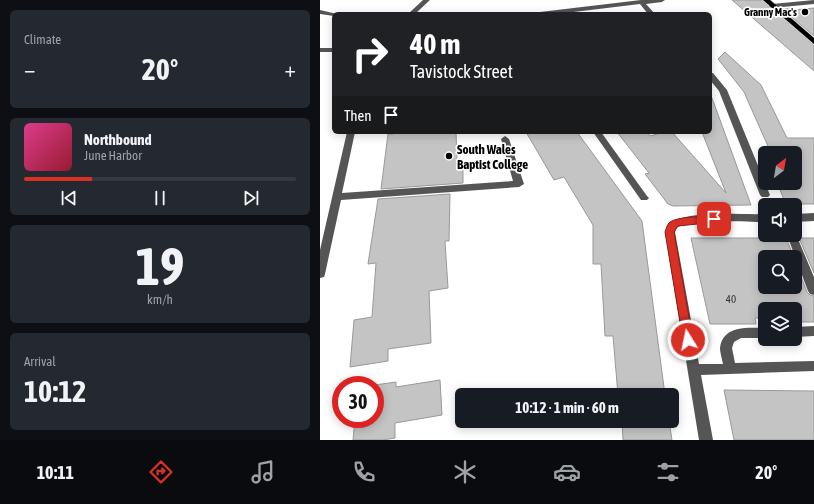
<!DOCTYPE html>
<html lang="en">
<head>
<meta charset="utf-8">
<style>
  body { margin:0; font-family:"Asap Condensed",sans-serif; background:#242831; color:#f1f3f6; height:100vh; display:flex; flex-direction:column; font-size:15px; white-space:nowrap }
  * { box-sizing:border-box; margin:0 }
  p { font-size:13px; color:#9ea1a6 }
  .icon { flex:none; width:22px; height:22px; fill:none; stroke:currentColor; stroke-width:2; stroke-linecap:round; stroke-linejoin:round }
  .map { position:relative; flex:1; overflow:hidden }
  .sheet { display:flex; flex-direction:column; gap:10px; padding:10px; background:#0d0f14; width:320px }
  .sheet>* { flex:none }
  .hud { position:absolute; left:12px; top:12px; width:380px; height:122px; border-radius:6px; box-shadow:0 2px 10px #0003; background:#202124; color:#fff; overflow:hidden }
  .needle { width:26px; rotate:31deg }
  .fabs { position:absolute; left:438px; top:146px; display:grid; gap:8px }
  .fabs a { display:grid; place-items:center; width:44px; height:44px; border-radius:6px; background:#171b24; box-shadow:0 2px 10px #0003; font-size:20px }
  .speed { position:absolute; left:12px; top:376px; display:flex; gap:8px; font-size:20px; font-weight:700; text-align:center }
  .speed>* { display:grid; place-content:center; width:52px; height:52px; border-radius:50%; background:#171b24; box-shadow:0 2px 10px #0003; line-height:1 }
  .speed .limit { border:6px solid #d22; background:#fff; color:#111 }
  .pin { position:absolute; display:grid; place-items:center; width:34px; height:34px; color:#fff; margin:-17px; border-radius:8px; box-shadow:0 2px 6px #0006 }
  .me { position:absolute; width:44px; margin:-22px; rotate:350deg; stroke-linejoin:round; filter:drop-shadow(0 0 3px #0008) }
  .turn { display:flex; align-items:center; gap:14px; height:84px; padding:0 12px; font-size:18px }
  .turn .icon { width:52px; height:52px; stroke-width:2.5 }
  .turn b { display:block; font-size:28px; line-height:34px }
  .then { display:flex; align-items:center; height:38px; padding:0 12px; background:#0003; gap:8px; font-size:15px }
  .big { font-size:30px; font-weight:700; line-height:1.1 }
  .sheet .tile { flex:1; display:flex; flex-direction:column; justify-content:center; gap:6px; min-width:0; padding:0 14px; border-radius:6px; background:#242831 }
  .sheet .dial { align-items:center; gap:0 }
  .dial b { font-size:52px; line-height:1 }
  .song { display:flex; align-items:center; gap:12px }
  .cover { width:48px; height:48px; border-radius:6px; background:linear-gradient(135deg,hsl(330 70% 55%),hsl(350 70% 35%)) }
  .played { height:4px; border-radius:2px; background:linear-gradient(90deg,#d93025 25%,#363941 25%) }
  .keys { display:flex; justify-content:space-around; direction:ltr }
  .heat { display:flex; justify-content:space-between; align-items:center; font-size:22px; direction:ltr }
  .trip { position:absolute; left:135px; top:388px; width:224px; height:40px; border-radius:6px; background:#171b24; box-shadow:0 2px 10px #0003; font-weight:700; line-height:40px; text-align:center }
  .tabs { display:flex; height:64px; justify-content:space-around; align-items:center; background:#090b0e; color:#9ea1a6 }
  .tabs .icon { width:28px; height:28px }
  .tabs .on { color:#d93025 }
  .tabs b { font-size:18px; color:#f1f3f6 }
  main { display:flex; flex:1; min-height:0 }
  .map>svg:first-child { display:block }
  .building { fill:#c4c4c4; stroke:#999 }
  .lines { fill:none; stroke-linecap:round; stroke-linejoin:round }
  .major-casing { stroke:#dbdbdb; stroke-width:2 }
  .minor { fill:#555; fill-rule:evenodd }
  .major { fill:#000; fill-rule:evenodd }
  .route { fill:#d93025; stroke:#8d1f18 }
  .poi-dot { fill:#000; stroke:#fff; stroke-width:1.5 }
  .labels { text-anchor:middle; stroke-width:3.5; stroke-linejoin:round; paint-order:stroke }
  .far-poi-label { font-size:11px; font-weight:bold; fill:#000; stroke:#fff; text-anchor:end }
  .number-label { font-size:11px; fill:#313131 }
  .poi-label { font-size:13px; font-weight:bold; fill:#000; stroke:#fff; text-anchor:start }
</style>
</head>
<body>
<main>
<section class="sheet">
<div class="tile"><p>Climate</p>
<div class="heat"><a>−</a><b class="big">20°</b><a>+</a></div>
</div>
<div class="tile">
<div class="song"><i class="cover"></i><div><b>Northbound</b><p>June Harbor</p></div></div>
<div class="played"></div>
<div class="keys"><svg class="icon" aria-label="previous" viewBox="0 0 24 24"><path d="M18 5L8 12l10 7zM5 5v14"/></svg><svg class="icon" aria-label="pause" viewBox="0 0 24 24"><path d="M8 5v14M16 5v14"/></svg><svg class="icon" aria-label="next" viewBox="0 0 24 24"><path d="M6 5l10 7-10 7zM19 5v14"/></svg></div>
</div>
<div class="tile dial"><b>19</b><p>km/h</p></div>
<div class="tile"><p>Arrival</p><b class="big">10:12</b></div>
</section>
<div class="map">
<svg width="494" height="440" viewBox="0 0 494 440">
  <rect width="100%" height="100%" fill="#fff"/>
  <path class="building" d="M412 0H442L494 45V71Z
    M473 8V10L494 8V36L462 9Z
    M405 52 441 85 467 138H494V204H466L457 183H475V153H451L424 92 398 59Z
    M390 98H392L431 205 353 206 348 204 325 174 329 173 297 132H327L330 136 344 132H352L406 193 382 132H390Z
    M73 132H136L137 161 143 164V183L61 189 68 134H73Z
    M206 132H257L322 221 345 395H298L293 336H285L281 264H273V225L244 177 234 180Z
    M130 194 129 241H125L128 288 109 291 111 343 68 349V361L30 367 34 320 52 317 56 263 48 264 58 199Z
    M371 238H466L474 257H445V287H475V261L487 292 490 295 494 296V322H475V309H445V318H435L436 324H390Z
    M479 238H494V273Z
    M120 380 122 415 75 423V438L63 440H33L35 419H55V385L76 382V387Z
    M404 390 494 391V440H414Z
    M302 421H349L352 440H303Z"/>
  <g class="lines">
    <defs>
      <path id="major" d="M443 0H450L494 38V44Z"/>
    </defs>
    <use href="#major" class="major-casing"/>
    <path class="minor" d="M103 0H110L95 14H88Z
      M321 0H345L342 2 326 4 335 14H328L320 4 237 14H217L220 12Z
      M494 0V4L452 8 449 6 452 4Z
      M0 10 17 14H14V16L0 14Z
      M0 48H14V52H0Z
      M390 73H393L407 90 450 195 448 197H442L440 195 399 91 390 80Z
      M27 132H35L22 193 193 181 181 139 185 136 189 139 204 184 199 187 21 200 5 274 4 277 0 278V250Z
      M273 132H281L327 196 329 198 327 200H321Z
      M494 213V221L475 222V214Z
      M445 214V222C425 222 371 218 356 228L355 232 379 364H403C402 359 400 352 400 348 403 325 428 328 445 328V338H421L414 342 412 348 415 363 494 361V371L381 375 393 440H379L345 232 350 222C377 210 416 215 445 214Z
      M475 232 494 277V295L490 294 488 291 467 235H475Z
      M494 326V336L475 337V327Z"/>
    <use href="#major" class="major"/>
  </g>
  <path class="route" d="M394 216 397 217 398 219 397 222 358 226 354 232 373 340 372 343 368 344 364 343 363 340 345 232C346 229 347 225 349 223 356 216 384 217 394 216Z"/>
  <g class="poi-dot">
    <circle cx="485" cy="12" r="4"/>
    <circle cx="129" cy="156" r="4"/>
  </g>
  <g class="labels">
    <g class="far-poi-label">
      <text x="477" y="16">Granny Mac's</text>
    </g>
    <g class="number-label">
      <text x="411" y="303">40</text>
    </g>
    <g class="poi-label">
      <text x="137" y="154">South Wales<tspan x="137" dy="15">Baptist College</tspan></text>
    </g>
  </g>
</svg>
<div class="fabs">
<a><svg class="needle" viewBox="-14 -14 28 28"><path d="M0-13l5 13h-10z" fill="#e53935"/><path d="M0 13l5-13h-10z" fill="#9ea1a6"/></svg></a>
<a><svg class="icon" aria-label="sound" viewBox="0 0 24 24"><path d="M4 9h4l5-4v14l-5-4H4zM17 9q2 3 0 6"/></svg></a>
<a><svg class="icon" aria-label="search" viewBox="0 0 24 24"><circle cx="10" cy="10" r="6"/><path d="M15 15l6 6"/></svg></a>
<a><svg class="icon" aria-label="layers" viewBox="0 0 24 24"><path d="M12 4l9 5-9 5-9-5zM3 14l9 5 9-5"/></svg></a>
</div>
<div class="speed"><div class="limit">30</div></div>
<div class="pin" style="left:394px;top:219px;background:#d93025"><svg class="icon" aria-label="arrive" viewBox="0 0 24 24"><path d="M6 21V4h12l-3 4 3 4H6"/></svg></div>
<svg class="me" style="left:368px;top:340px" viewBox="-20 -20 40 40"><circle r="17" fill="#d93025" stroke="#fff" stroke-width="3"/><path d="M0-11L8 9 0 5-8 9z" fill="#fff"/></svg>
<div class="trip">10:12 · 1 min · 60 m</div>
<div class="hud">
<div class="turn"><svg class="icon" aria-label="right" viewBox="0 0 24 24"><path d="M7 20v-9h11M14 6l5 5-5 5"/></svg><div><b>40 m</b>Tavistock Street</div></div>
<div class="then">Then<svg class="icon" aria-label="arrive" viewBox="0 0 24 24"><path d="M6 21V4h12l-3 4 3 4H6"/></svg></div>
</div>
</div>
</main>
<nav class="tabs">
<b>10:11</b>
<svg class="icon on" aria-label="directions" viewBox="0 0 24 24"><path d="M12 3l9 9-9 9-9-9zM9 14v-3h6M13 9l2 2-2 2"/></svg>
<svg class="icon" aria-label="music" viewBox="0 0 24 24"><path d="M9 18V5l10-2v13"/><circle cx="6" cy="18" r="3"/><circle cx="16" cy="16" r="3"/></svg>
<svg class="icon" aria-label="phone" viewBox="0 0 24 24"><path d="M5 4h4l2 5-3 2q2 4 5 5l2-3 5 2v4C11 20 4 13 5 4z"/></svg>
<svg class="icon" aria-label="climate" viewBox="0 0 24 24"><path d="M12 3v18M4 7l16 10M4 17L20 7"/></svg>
<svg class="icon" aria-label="car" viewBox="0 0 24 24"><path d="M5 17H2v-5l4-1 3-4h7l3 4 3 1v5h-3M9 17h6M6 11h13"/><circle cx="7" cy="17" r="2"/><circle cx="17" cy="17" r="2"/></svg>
<svg class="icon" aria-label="filters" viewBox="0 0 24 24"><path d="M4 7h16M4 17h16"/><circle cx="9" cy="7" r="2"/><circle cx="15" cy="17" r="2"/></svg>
<b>20°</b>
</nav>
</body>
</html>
